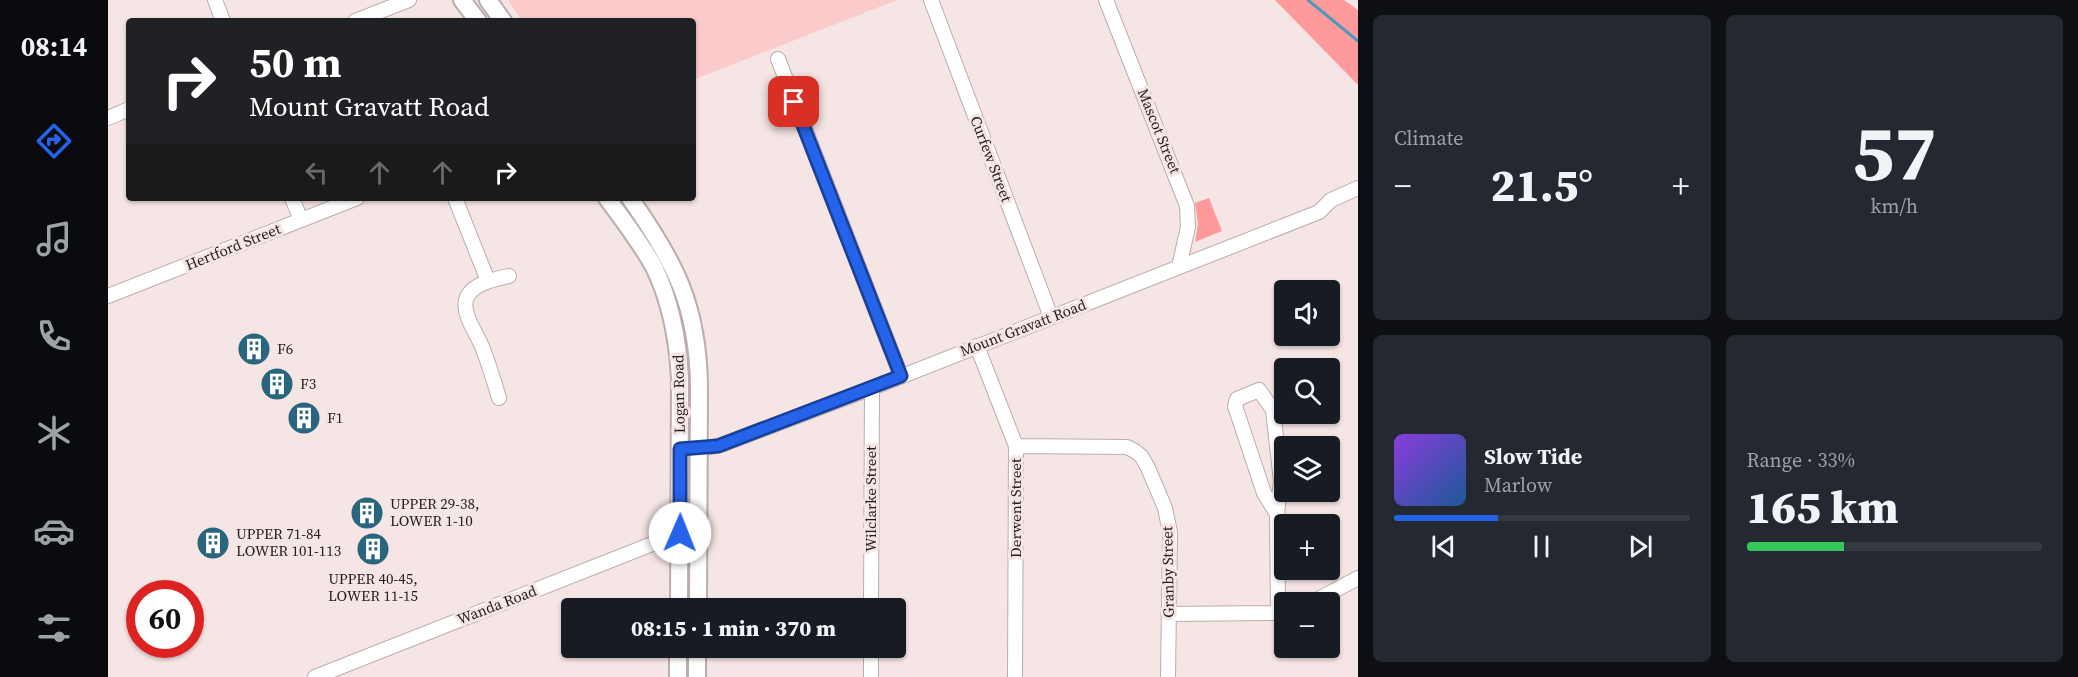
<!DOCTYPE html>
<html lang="en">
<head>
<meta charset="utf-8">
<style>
  body { margin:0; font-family:"Source Serif 4",serif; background:#242831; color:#f1f3f6; height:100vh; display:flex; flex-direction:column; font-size:22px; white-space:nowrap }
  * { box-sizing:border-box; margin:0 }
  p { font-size:20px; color:#9ea1a6 }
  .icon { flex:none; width:33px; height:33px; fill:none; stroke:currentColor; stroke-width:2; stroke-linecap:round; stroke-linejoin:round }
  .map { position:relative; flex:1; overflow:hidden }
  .details { display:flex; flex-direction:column; gap:15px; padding:15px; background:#0d0f14; width:720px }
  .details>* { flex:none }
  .guide { position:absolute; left:18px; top:18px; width:570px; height:183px; border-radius:6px; box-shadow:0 2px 4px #0004; background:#202124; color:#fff; overflow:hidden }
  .tools { position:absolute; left:1166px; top:280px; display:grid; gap:12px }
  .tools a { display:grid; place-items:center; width:66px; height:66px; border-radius:6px; background:#171b24; box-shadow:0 2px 4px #0004; font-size:30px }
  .speed { position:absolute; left:18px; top:580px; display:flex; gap:12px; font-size:30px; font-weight:700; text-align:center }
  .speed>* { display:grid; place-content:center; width:78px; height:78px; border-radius:50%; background:#171b24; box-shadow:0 2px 4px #0004; line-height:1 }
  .speed .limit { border:9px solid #d22; background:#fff; color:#111 }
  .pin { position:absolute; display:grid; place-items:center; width:51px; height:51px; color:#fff; margin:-26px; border-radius:12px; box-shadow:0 3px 9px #0006 }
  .me { position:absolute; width:66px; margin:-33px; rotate:1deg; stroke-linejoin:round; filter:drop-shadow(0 0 4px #0008) }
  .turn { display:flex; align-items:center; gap:21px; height:126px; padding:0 24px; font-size:27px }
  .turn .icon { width:78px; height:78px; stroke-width:2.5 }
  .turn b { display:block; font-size:42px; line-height:51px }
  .lanes { display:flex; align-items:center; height:57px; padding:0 24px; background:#0003; justify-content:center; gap:30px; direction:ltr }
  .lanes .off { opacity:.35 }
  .big { font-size:45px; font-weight:800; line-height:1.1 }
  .details .widget { flex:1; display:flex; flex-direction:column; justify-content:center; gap:9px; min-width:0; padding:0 21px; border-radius:9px; background:#242831 }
  .details .dial { align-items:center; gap:0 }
  .dial b { font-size:78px; line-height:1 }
  .song { display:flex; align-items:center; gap:18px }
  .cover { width:72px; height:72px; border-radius:9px; background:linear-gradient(135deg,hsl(270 70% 55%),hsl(210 70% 35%)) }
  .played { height:6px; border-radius:3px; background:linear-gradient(90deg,#2563eb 35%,#363941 35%) }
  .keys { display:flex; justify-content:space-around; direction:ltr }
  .heat { display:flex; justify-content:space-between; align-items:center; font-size:33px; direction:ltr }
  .charge { height:9px; border-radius:4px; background:linear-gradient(90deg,#34c759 33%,#363941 0) }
  .details .tiles { flex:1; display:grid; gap:15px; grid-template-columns:repeat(2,1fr) }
  .trip { position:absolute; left:453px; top:598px; width:345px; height:60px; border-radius:6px; background:#171b24; box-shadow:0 2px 4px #0004; font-weight:800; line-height:60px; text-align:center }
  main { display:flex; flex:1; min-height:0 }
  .dock { display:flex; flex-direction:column; width:108px; justify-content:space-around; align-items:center; background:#090b0e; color:#9ea1a6 }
  .dock .icon { width:42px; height:42px }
  .dock .on { color:#2563eb }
  .dock b { font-size:27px; color:#f1f3f6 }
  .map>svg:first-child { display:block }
  .green { fill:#fbcbcb }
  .forest { fill:#fe999c }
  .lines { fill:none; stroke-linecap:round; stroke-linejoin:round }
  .stream { stroke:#4c9ab9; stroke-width:3 }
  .minor-casing { stroke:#bcacac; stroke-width:16 }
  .major-casing { stroke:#bcacac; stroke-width:20 }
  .minor { stroke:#fff; stroke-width:14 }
  .major { stroke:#fff; stroke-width:16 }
  .route-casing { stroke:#184099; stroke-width:15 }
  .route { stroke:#2563eb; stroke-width:10 }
  .labels { text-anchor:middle; stroke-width:6; stroke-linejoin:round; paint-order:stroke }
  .street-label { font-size:15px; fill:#231d1d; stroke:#f6e5e5 }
  .poi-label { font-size:15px; fill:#231d1d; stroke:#f6e5e5; text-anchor:start }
</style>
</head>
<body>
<main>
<nav class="dock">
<b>08:14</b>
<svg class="icon on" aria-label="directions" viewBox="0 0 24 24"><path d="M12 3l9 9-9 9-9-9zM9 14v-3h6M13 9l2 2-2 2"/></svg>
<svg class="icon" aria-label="music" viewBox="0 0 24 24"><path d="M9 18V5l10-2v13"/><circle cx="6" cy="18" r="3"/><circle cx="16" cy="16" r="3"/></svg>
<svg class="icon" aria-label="phone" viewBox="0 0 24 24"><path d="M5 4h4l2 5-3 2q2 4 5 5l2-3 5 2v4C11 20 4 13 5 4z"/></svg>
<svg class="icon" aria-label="climate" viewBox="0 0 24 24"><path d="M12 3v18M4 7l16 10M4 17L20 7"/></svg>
<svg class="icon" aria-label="car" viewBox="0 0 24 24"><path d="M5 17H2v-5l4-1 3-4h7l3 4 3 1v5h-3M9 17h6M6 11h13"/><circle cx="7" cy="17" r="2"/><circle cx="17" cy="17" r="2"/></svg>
<svg class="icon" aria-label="filters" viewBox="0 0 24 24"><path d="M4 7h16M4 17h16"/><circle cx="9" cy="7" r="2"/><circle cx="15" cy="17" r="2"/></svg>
</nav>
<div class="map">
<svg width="1250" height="677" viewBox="0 0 1250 677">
  <rect width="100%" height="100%" fill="#f6e5e5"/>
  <path class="green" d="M400 0H789L585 80V21H414Z"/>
  <path class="forest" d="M1167 0H1236L1250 10V85Z
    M1101 198 1114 231 1087 242 1090 223 1087 203Z"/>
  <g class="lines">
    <path class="stream" d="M1200 0 1250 41"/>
    <defs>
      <path id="minor" d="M107 0 115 21
        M823 0 943 317
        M998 0 1079 206 1080 227 1071 267
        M247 21 301 0
        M670 59 793 376
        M0 118 21 109
        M184 198 193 220
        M347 198 380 281
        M0 296 249 198
        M869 346 908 446 907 677
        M391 398C386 381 381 365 375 349 370 335 354 315 358 300 362 284 387 279 401 276
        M908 446 1019 447 1027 451 1034 457 1040 468 1057 508 1062 532 1060 677
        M572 449 603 447 613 445 764 388 1211 212 1223 200 1250 188
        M1169 514 1156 493 1127 406 1129 399 1151 390 1165 410 1173 481 1169 514 1170 614
        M1203 603 1250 578
        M763 609 764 388
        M1060 614 1176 613
        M207 677 572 533
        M763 677V648"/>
      <path id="major" d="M354 0 370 21
        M380 0 395 21
        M499 198C515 220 533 243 546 267 563 302 570 340 572 379L571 609
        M522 198C567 262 590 306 591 386L590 609
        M570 677V648
        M589 677V648"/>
    </defs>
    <use href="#minor" class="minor-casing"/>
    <use href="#major" class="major-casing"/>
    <use href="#minor" class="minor"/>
    <use href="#major" class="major"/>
  </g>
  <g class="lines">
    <defs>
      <path id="route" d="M572 533V449L610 446 793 376 686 102"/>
    </defs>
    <use href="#route" class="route-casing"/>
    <use href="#route" class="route"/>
  </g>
  <defs>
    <symbol id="building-disc" viewBox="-11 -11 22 22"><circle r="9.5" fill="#29667d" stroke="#f6e5e5"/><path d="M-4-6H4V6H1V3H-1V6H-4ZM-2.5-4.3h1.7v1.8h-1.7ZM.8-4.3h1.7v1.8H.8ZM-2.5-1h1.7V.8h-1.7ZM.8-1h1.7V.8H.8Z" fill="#fff"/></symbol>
  </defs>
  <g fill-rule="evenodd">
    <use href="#building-disc" x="127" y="330" width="38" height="38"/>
    <use href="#building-disc" x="150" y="365" width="38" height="38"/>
    <use href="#building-disc" x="177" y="399" width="38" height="38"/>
    <use href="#building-disc" x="240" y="494" width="38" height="38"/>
    <use href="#building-disc" x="86" y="524" width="38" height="38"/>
    <use href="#building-disc" x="246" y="530" width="38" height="38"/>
  </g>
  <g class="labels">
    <g class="street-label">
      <text transform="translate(1051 131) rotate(68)" y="5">Mascot Street</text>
      <text transform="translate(883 159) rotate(69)" y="5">Curfew Street</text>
      <text transform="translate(125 247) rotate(-22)" y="5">Hertford Street</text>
      <text transform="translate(915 328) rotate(-21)" y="5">Mount Gravatt Road</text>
      <text transform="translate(571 394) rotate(-91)" y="5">Logan Road</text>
      <text transform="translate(763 499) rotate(-90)" y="5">Wilclarke Street</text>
      <text transform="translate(908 508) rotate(-90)" y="5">Derwent Street</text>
      <text transform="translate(1060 572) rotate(-91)" y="5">Granby Street</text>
      <text transform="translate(389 605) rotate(-21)" y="5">Wanda Road</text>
    </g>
    <g class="poi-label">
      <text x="169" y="354">F6</text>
      <text x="192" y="389">F3</text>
      <text x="219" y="423">F1</text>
      <text x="282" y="509">UPPER 29-38,<tspan x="282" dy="17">LOWER 1-10</tspan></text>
      <text x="128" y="539">UPPER 71-84<tspan x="128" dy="17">LOWER 101-113</tspan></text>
      <text x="265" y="584" text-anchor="middle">UPPER 40-45,<tspan x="265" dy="17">LOWER 11-15</tspan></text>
    </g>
  </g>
</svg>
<div class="tools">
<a><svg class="icon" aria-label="sound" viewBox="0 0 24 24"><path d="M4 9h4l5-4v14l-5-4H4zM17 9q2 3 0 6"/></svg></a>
<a><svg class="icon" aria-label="search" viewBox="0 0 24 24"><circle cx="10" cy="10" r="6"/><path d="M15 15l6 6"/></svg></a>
<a><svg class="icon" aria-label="layers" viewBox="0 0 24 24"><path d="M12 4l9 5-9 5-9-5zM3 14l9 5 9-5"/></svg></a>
<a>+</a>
<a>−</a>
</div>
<div class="speed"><div class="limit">60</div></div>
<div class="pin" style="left:686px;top:102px;background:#d93025"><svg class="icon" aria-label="arrive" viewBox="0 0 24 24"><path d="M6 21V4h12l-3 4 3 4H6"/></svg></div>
<svg class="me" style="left:572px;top:533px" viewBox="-20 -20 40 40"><circle r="19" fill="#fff"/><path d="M0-13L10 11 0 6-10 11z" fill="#2563eb"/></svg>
<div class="trip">08:15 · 1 min · 370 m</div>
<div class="guide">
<div class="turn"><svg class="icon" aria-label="right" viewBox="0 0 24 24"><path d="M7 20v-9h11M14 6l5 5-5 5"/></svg><div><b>50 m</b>Mount Gravatt Road</div></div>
<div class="lanes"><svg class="icon off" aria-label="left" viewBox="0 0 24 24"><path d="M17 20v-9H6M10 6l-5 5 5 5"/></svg><svg class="icon off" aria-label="ahead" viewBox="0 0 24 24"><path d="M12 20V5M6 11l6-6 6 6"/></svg><svg class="icon off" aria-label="ahead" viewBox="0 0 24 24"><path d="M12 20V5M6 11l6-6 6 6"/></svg><svg class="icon" aria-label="right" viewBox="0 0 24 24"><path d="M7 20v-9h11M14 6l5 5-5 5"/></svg></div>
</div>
</div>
<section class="details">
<div class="tiles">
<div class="widget"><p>Climate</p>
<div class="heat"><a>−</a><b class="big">21.5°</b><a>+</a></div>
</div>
<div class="widget dial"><b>57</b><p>km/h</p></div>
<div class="widget">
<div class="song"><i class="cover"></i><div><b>Slow Tide</b><p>Marlow</p></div></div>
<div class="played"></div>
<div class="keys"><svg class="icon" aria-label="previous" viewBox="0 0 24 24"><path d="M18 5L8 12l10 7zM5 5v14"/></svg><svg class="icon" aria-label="pause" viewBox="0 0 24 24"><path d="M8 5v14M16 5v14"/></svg><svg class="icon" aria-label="next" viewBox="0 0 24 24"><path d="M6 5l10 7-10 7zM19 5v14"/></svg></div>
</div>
<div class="widget"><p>Range · 33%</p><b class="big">165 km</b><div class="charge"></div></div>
</div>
</section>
</main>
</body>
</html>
